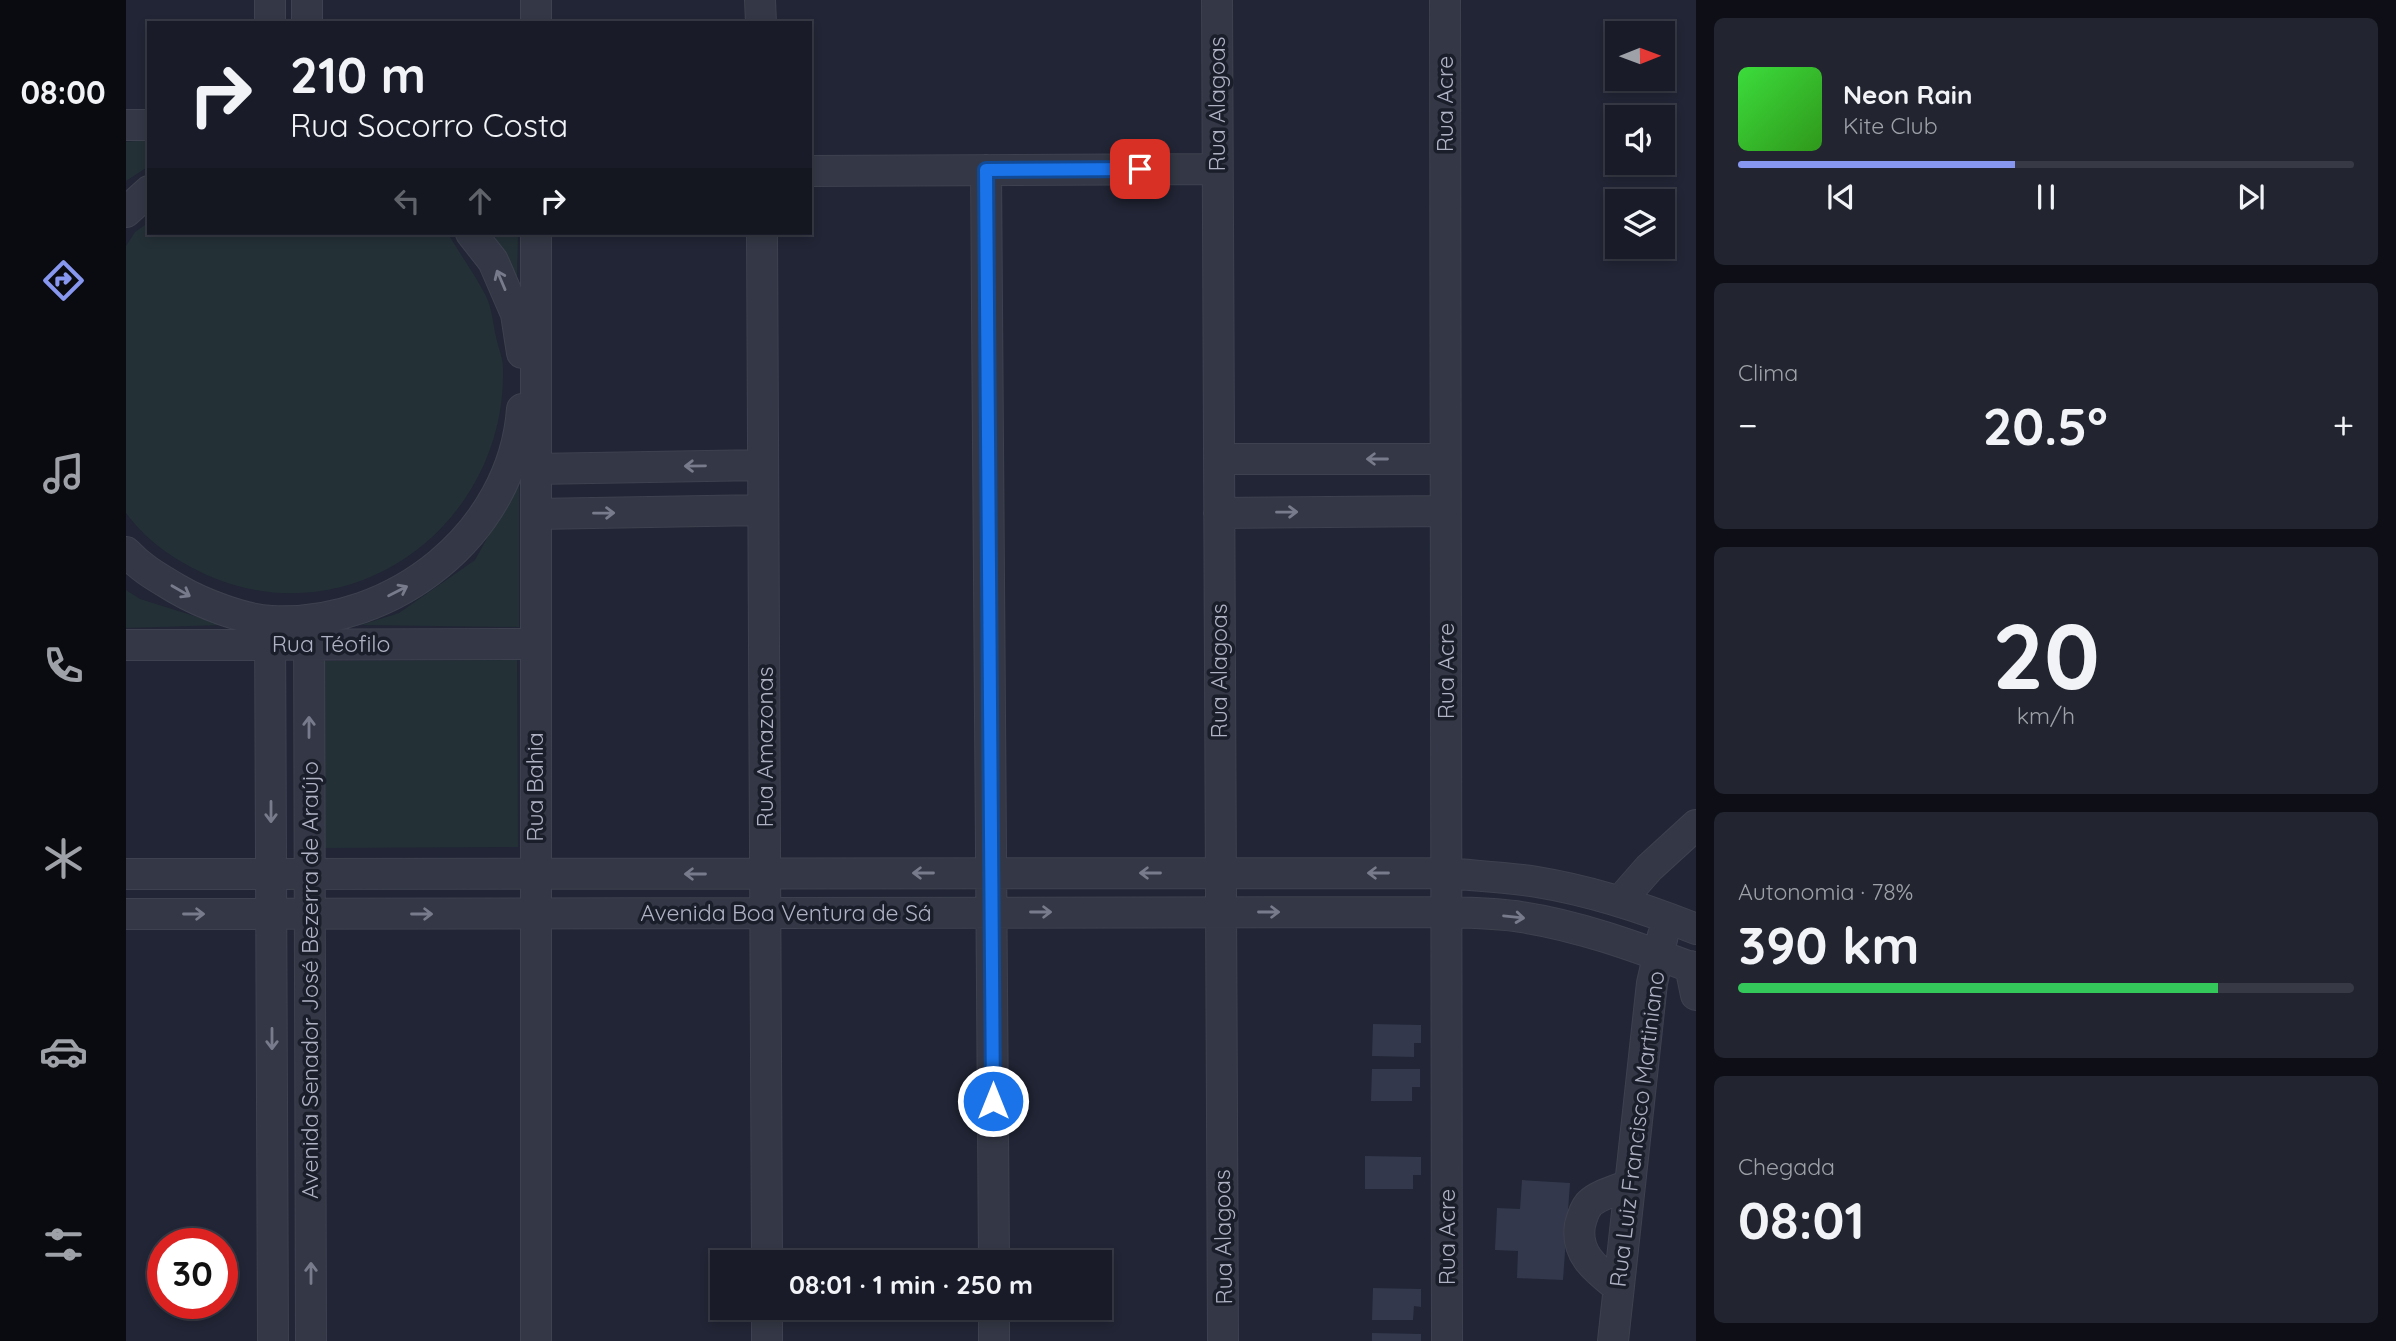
<!DOCTYPE html>
<html lang="pt">
<head>
<meta charset="utf-8">
<style>
  body { margin:0; font-family:Quicksand,sans-serif; background:#222530; color:#f1f3f6; height:100vh; display:flex; flex-direction:column; font-size:26px; white-space:nowrap }
  * { box-sizing:border-box; margin:0 }
  p { font-size:23px; color:#9fa1a8 }
  .icon { flex:none; width:38px; height:38px; fill:none; stroke:currentColor; stroke-width:2; stroke-linecap:round; stroke-linejoin:round }
  .map { position:relative; flex:1; overflow:hidden }
  .panel { display:flex; flex-direction:column; gap:18px; padding:18px; background:#0e0f16; width:700px }
  .panel>* { flex:none }
  .hud { position:absolute; left:21px; top:21px; width:665px; height:214px; border-radius:0px; box-shadow:0 4px 10px #0003,0 0 0 2px #373a45; background:#191c28; color:#f1f3f6; overflow:hidden }
  .needle { width:46px; rotate:89deg }
  .buttons { position:absolute; left:1479px; top:21px; display:grid; gap:14px }
  .buttons a { display:grid; place-items:center; width:70px; height:70px; border-radius:0px; background:#191c28; box-shadow:0 4px 10px #0003,0 0 0 2px #373a45; font-size:35px }
  .speed { position:absolute; left:21px; top:1228px; display:flex; gap:14px; font-size:35px; font-weight:700; text-align:center }
  .speed>* { display:grid; place-content:center; width:91px; height:91px; border-radius:50%; background:#191c28; box-shadow:0 4px 10px #0003,0 0 0 2px #373a45; line-height:1 }
  .speed .limit { border:10px solid #d22; background:#fff; color:#111 }
  .pin { position:absolute; display:grid; place-items:center; width:60px; height:60px; color:#fff; margin:-30px; border-radius:14px; box-shadow:0 4px 10px #0006 }
  .me { position:absolute; width:77px; margin:-38px; rotate:0deg; stroke-linejoin:round; filter:drop-shadow(0 0 5px #0008) }
  .turn { display:flex; align-items:center; gap:24px; height:147px; padding:0 28px; font-size:32px }
  .turn .icon { width:91px; height:91px; stroke-width:2.5 }
  .turn b { display:block; font-size:49px; line-height:60px }
  .lanes { display:flex; align-items:center; height:66px; padding:0 28px; background:#0003; justify-content:center; gap:35px; direction:ltr }
  .lanes .off { opacity:.35 }
  .big { font-size:52px; font-weight:700; line-height:1.1 }
  .panel .tile { flex:1; display:flex; flex-direction:column; justify-content:center; gap:10px; min-width:0; padding:0 24px; border-radius:10px; background:#222530 }
  .panel .dial { align-items:center; gap:0 }
  .dial b { font-size:91px; line-height:1 }
  .song { display:flex; align-items:center; gap:21px }
  .cover { width:84px; height:84px; border-radius:10px; background:linear-gradient(135deg,hsl(120 70% 55%),hsl(110 70% 35%)) }
  .played { height:7px; border-radius:4px; background:linear-gradient(90deg,#8797ef 45%,#373a45 45%) }
  .keys { display:flex; justify-content:space-around; direction:ltr }
  .heat { display:flex; justify-content:space-between; align-items:center; font-size:38px; direction:ltr }
  .charge { height:10px; border-radius:5px; background:linear-gradient(90deg,#34c759 78%,#373a45 0) }
  .trip { position:absolute; left:584px; top:1250px; width:402px; height:70px; border-radius:0px; background:#191c28; box-shadow:0 4px 10px #0003,0 0 0 2px #373a45; font-weight:700; line-height:70px; text-align:center }
  main { display:flex; flex:1; min-height:0 }
  .menu { display:flex; flex-direction:column; width:126px; justify-content:space-around; align-items:center; background:#0a0b10; color:#9fa1a8 }
  .menu .icon { width:49px; height:49px }
  .menu .current { color:#8797ef }
  .menu b { font-size:32px; color:#f1f3f6 }
  .map>svg:first-child { display:block }
  .green { fill:#233036 }
  .building { fill:#33384c }
  .lines { fill:none; stroke-linecap:round; stroke-linejoin:round }
  .minor-casing { stroke:#3e414f; stroke-width:32 }
  .minor { stroke:#343846; stroke-width:30 }
  .oneway { stroke:#787b8b }
  .route-casing { stroke:#114b97; stroke-width:18 }
  .route { stroke:#1a73e8; stroke-width:12 }
  .labels { text-anchor:middle; stroke-width:7; stroke-linejoin:round; paint-order:stroke }
  .street-label { font-size:23px; fill:#afb2c3; stroke:#1a1d2a }
</style>
</head>
<body>
<main>
<nav class="menu">
<b>08:00</b>
<svg class="icon current" aria-label="directions" viewBox="0 0 24 24"><path d="M12 3l9 9-9 9-9-9zM9 14v-3h6M13 9l2 2-2 2"/></svg>
<svg class="icon" aria-label="music" viewBox="0 0 24 24"><path d="M9 18V5l10-2v13"/><circle cx="6" cy="18" r="3"/><circle cx="16" cy="16" r="3"/></svg>
<svg class="icon" aria-label="phone" viewBox="0 0 24 24"><path d="M5 4h4l2 5-3 2q2 4 5 5l2-3 5 2v4C11 20 4 13 5 4z"/></svg>
<svg class="icon" aria-label="climate" viewBox="0 0 24 24"><path d="M12 3v18M4 7l16 10M4 17L20 7"/></svg>
<svg class="icon" aria-label="car" viewBox="0 0 24 24"><path d="M5 17H2v-5l4-1 3-4h7l3 4 3 1v5h-3M9 17h6M6 11h13"/><circle cx="7" cy="17" r="2"/><circle cx="17" cy="17" r="2"/></svg>
<svg class="icon" aria-label="filters" viewBox="0 0 24 24"><path d="M4 7h16M4 17h16"/><circle cx="9" cy="7" r="2"/><circle cx="15" cy="17" r="2"/></svg>
</nav>
<div class="map">
<svg width="1570" height="1341" viewBox="0 0 1570 1341">
  <rect width="100%" height="100%" fill="#212535"/>
  <path class="green" d="M23 140V166L0 181V142Z
    M23 222V233H318L324 237C336 257 350 276 360 296 366 308 367 324 370 337 372 347 377 358 377 368 381 520 233 636 88 578 53 563 23 544 0 513V246L9 232Z
    M367 233H392L391 281Z
    M393 481V627L235 625 273 613 349 560Z
    M0 590 14 599 97 625 0 628Z
    M391 660 392 847 199 848 198 661Z"/>
  <path class="building" d="M1247 1024 1295 1025V1043H1288V1057L1246 1056Z
    M1246 1069H1294V1087H1286V1101H1245Z
    M1239 1156 1295 1157V1175H1287V1189H1239Z
    M1396 1180 1444 1183 1437 1280 1391 1278 1392 1251 1369 1250 1371 1208 1394 1209Z
    M1247 1288 1295 1289V1307L1288 1306 1287 1320H1246Z
    M1246 1333 1295 1334V1341H1246Z"/>
  <g class="lines">
    <defs>
      <path id="minor" d="M634 0 635 23
        M1091 0 1097 1341
        M1319 0 1321 1341
        M144 23V0
        M181 23V0
        M410 23V0
        M0 125H23
        M860 170 868 1262
        M684 171 1091 169
        M0 212 23 191
        M345 233 367 261 390 314 396 353
        M410 233V1341
        M636 233 641 1262
        M1093 459H1319
        M409 469 637 465
        M1093 513 1319 511
        M410 514 637 510
        M0 552C16 569 31 577 51 589 75 603 118 620 146 621 268 627 387 533 396 409
        M183 620 185 1341
        M144 621 147 1341
        M0 645 409 644
        M0 874 1320 873C1350 876 1381 877 1411 882 1466 891 1518 908 1570 929
        M1494 901 1523 868 1570 825
        M0 914 1320 912C1345 913 1371 913 1395 917 1455 926 1513 948 1570 969
        M1564 966 1570 995
        M1492 1287C1471 1270 1449 1255 1454 1225 1456 1217 1458 1210 1463 1204 1472 1195 1491 1190 1503 1185
        M641 1307V1341
        M868 1307V1341
        M1487 1341 1526 983 1537 935"/>
    </defs>
    <use href="#minor" class="minor-casing"/>
    <use href="#minor" class="minor"/>
  </g>
  <defs><path id="oneway-shaft" d="M-6 0H5M1.5-3L5.5 0L1.5 3" fill="none" stroke-width="1.6" stroke-linecap="round" stroke-linejoin="round" transform="scale(1.75)"/></defs>
  <g class="oneway">
    <use href="#oneway-shaft" transform="translate(375 280) rotate(-113)"/>
    <use href="#oneway-shaft" transform="translate(1251 459) rotate(180)"/>
    <use href="#oneway-shaft" transform="translate(569 466) rotate(179)"/>
    <use href="#oneway-shaft" transform="translate(1161 512) rotate(-1)"/>
    <use href="#oneway-shaft" transform="translate(478 513) rotate(-1)"/>
    <use href="#oneway-shaft" transform="translate(55 591) rotate(30)"/>
    <use href="#oneway-shaft" transform="translate(272 591) rotate(-27)"/>
    <use href="#oneway-shaft" transform="translate(183 727) rotate(-90)"/>
    <use href="#oneway-shaft" transform="translate(145 812) rotate(90)"/>
    <use href="#oneway-shaft" transform="translate(797 873) rotate(180)"/>
    <use href="#oneway-shaft" transform="translate(1024 873) rotate(180)"/>
    <use href="#oneway-shaft" transform="translate(1252 873) rotate(180)"/>
    <use href="#oneway-shaft" transform="translate(569 874) rotate(180)"/>
    <use href="#oneway-shaft" transform="translate(915 912)"/>
    <use href="#oneway-shaft" transform="translate(1143 912)"/>
    <use href="#oneway-shaft" transform="translate(68 914)"/>
    <use href="#oneway-shaft" transform="translate(296 914)"/>
    <use href="#oneway-shaft" transform="translate(1388 917) rotate(6)"/>
    <use href="#oneway-shaft" transform="translate(146 1039) rotate(90)"/>
    <use href="#oneway-shaft" transform="translate(185 1273) rotate(-90)"/>
  </g>
  <g class="lines">
    <defs>
      <path id="route" d="M867 1101 860 170 1014 169"/>
    </defs>
    <use href="#route" class="route-casing"/>
    <use href="#route" class="route"/>
  </g>
  <g class="labels">
    <g class="street-label">
      <text transform="translate(1091 104) rotate(-90)" y="8">Rua Alagoas</text>
      <text transform="translate(1319 104) rotate(-90)" y="8">Rua Acre</text>
      <text x="205" y="652">Rua Téofilo</text>
      <text transform="translate(1093 671) rotate(-90)" y="8">Rua Alagoas</text>
      <text transform="translate(1320 671) rotate(-90)" y="8">Rua Acre</text>
      <text transform="translate(639 747) rotate(-90)" y="8">Rua Amazonas</text>
      <text transform="translate(409 787) rotate(-90)" y="8">Rua Bahia</text>
      <text x="660" y="921">Avenida Boa Ventura de Sá</text>
      <text transform="translate(184 980) rotate(-90)" y="8">Avenida Senador José Bezerra de Araújo</text>
      <text transform="translate(1511 1129) rotate(-83)" y="8">Rua Luiz Francisco Martiniano</text>
      <text transform="translate(1097 1237) rotate(-91)" y="8">Rua Alagoas</text>
      <text transform="translate(1321 1237) rotate(-90)" y="8">Rua Acre</text>
    </g>
  </g>
</svg>
<div class="buttons">
<a><svg class="needle" viewBox="-14 -14 28 28"><path d="M0-13l5 13h-10z" fill="#e53935"/><path d="M0 13l5-13h-10z" fill="#9fa1a8"/></svg></a>
<a><svg class="icon" aria-label="sound" viewBox="0 0 24 24"><path d="M4 9h4l5-4v14l-5-4H4zM17 9q2 3 0 6"/></svg></a>
<a><svg class="icon" aria-label="layers" viewBox="0 0 24 24"><path d="M12 4l9 5-9 5-9-5zM3 14l9 5 9-5"/></svg></a>
</div>
<div class="speed"><div class="limit">30</div></div>
<div class="pin" style="left:1014px;top:169px;background:#d93025"><svg class="icon" aria-label="arrive" viewBox="0 0 24 24"><path d="M6 21V4h12l-3 4 3 4H6"/></svg></div>
<svg class="me" style="left:867px;top:1101px" viewBox="-20 -20 40 40"><circle r="17" fill="#1a73e8" stroke="#fff" stroke-width="3"/><path d="M0-11L8 9 0 5-8 9z" fill="#fff"/></svg>
<div class="trip">08:01 · 1 min · 250 m</div>
<div class="hud">
<div class="turn"><svg class="icon" aria-label="right" viewBox="0 0 24 24"><path d="M7 20v-9h11M14 6l5 5-5 5"/></svg><div><b>210 m</b>Rua Socorro Costa</div></div>
<div class="lanes"><svg class="icon off" aria-label="left" viewBox="0 0 24 24"><path d="M17 20v-9H6M10 6l-5 5 5 5"/></svg><svg class="icon off" aria-label="ahead" viewBox="0 0 24 24"><path d="M12 20V5M6 11l6-6 6 6"/></svg><svg class="icon" aria-label="right" viewBox="0 0 24 24"><path d="M7 20v-9h11M14 6l5 5-5 5"/></svg></div>
</div>
</div>
<section class="panel">
<div class="tile">
<div class="song"><i class="cover"></i><div><b>Neon Rain</b><p>Kite Club</p></div></div>
<div class="played"></div>
<div class="keys"><svg class="icon" aria-label="previous" viewBox="0 0 24 24"><path d="M18 5L8 12l10 7zM5 5v14"/></svg><svg class="icon" aria-label="pause" viewBox="0 0 24 24"><path d="M8 5v14M16 5v14"/></svg><svg class="icon" aria-label="next" viewBox="0 0 24 24"><path d="M6 5l10 7-10 7zM19 5v14"/></svg></div>
</div>
<div class="tile"><p>Clima</p>
<div class="heat"><a>−</a><b class="big">20.5°</b><a>+</a></div>
</div>
<div class="tile dial"><b>20</b><p>km/h</p></div>
<div class="tile"><p>Autonomia · 78%</p><b class="big">390 km</b><div class="charge"></div></div>
<div class="tile"><p>Chegada</p><b class="big">08:01</b></div>
</section>
</main>
</body>
</html>
